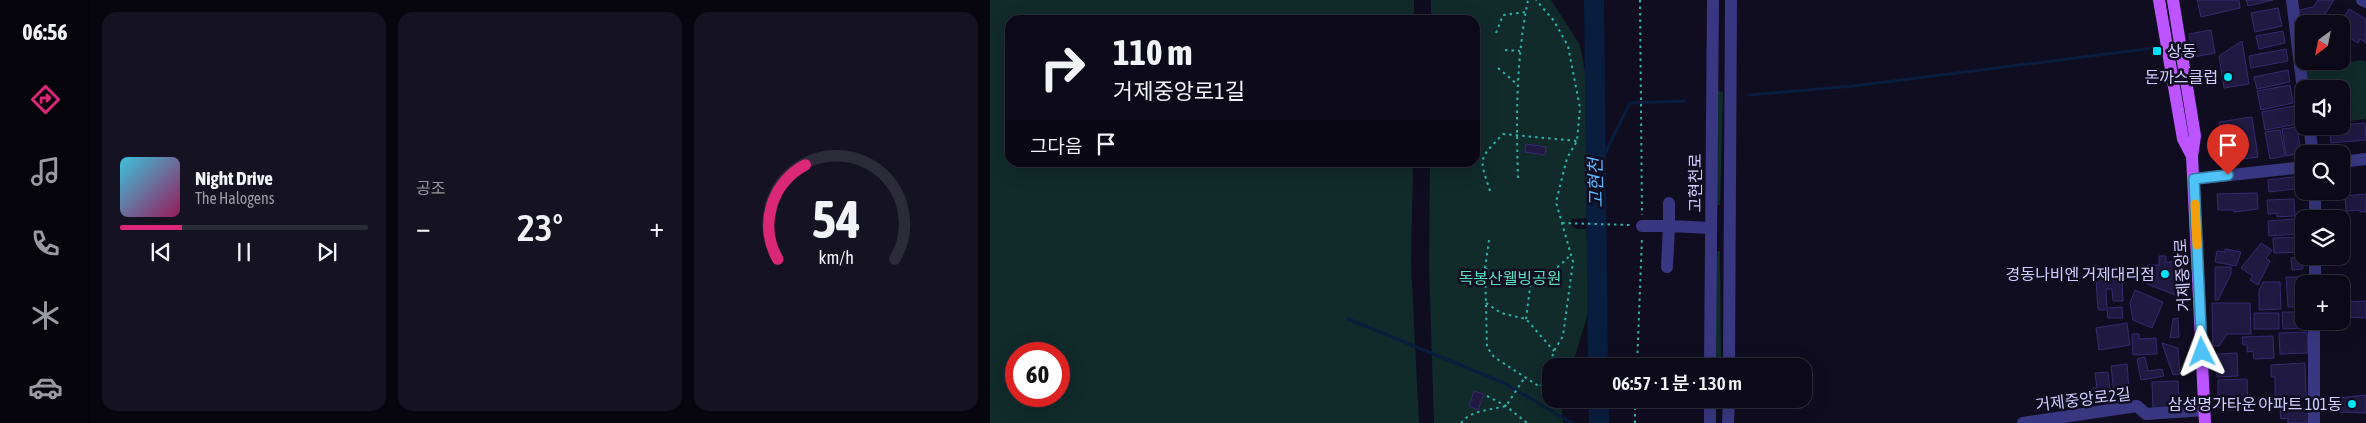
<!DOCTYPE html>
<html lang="ko">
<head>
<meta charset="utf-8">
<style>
  body { margin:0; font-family:"Asap Condensed","Noto Sans KR",sans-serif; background:#151322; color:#f1f3f6; height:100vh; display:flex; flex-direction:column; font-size:19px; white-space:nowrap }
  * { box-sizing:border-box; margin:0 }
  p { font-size:16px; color:#9a9aa2 }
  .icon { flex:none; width:28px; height:28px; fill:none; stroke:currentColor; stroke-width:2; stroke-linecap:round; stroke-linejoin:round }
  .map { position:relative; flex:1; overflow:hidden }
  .panel { display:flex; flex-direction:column; gap:12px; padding:12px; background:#07060e; width:900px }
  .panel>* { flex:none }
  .banner { position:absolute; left:15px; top:15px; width:475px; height:152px; border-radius:15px; box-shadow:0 5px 20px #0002,0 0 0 1px #2c2b38; background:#0c0a19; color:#f1f3f6; overflow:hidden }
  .needle { width:32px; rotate:212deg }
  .buttons { position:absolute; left:1305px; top:15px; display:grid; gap:10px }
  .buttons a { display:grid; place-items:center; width:55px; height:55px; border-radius:10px; background:#0c0a19; box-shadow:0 5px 20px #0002,0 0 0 1px #2c2b38; font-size:25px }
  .speed { position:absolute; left:15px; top:342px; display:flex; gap:10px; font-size:25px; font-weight:700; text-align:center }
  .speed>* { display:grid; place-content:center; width:65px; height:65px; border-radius:50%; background:#0c0a19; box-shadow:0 5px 20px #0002,0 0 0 1px #2c2b38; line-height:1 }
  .speed .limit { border:8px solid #d22; background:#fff; color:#111 }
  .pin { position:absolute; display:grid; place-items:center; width:42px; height:42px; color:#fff; margin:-51px -21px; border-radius:50% 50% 50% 0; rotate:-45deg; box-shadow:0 0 5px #0007 }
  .pin .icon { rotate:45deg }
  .me { position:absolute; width:55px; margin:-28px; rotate:357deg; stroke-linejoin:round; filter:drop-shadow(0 0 4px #0008) }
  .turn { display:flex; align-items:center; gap:18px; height:105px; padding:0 25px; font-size:22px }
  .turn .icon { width:65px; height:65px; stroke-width:2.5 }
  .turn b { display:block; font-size:35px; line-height:42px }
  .then { display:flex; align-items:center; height:48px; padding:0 25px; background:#0003; gap:10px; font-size:19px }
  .big { font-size:38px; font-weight:600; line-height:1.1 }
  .panel .card { flex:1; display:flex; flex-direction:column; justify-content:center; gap:8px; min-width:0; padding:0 18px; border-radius:15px; background:#151322 }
  .panel .dial { align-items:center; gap:0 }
  .dial svg { height:130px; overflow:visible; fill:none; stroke:#2c2b38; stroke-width:7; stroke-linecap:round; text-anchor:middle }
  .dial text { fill:#f1f3f6; stroke:none }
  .song { display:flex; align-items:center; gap:15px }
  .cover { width:60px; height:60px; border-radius:8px; background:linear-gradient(135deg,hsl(190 70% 55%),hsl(330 70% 35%)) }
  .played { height:5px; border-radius:2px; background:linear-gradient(90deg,#db2777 25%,#2c2b38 25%) }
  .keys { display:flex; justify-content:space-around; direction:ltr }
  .heat { display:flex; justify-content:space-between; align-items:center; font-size:28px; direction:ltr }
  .panel .tiles { flex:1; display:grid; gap:12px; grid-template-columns:repeat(3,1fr) }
  .trip { position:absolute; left:552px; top:358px; width:270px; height:50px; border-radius:15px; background:#0c0a19; box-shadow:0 5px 20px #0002,0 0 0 1px #2c2b38; font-weight:600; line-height:50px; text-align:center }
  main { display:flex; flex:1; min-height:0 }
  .tab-bar { display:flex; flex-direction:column; width:90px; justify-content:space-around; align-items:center; background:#05040a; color:#9a9aa2 }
  .tab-bar .icon { width:35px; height:35px }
  .tab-bar .selected { color:#db2777 }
  .tab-bar b { font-size:22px; color:#f1f3f6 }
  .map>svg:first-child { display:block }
  .green { fill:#102b2a; fill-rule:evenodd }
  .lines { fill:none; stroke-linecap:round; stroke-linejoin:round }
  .stream { stroke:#091d3e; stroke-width:3 }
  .river { stroke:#091d3e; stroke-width:20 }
  .building { fill:#201942; stroke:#372a6f }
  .path { stroke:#2cb4aa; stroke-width:2; stroke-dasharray:2.5 4; stroke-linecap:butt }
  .minor { stroke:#393781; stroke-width:12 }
  .major { stroke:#bc54ff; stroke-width:12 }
  .route-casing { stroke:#337fa1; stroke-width:12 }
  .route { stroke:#4fc3f7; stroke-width:9 }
  .slow { stroke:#f59e0b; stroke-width:9 }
  .poi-dot { fill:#00e3f8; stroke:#100d21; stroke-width:2 }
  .labels { text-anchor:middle; stroke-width:5; stroke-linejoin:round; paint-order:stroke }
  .poi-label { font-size:16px; fill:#d2cdff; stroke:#100d21; text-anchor:end }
  .street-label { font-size:16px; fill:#d2cdff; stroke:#100d21 }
  .park-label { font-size:16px; fill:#58e0bc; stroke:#100d21 }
  .water-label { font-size:18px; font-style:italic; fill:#5bb5ff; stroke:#100d21 }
</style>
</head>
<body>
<main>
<nav class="tab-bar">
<b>06:56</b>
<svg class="icon selected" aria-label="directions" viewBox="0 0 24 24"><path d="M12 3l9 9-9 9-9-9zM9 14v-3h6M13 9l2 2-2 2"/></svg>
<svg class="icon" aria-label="music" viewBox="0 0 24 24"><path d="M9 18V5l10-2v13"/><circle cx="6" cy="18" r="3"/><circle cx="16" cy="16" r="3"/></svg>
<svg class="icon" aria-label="phone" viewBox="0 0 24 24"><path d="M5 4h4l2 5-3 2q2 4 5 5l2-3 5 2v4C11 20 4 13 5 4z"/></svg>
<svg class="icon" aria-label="climate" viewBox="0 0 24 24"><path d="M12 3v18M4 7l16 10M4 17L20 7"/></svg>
<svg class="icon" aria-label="car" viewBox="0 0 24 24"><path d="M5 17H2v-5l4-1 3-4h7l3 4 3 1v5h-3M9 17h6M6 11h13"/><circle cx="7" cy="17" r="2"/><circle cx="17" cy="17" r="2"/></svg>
</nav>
<section class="panel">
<div class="tiles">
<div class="card">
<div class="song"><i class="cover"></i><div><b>Night Drive</b><p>The Halogens</p></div></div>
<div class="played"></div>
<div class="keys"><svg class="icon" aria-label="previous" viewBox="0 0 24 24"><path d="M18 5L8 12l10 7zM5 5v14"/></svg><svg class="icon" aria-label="pause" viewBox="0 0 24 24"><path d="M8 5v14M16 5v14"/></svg><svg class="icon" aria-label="next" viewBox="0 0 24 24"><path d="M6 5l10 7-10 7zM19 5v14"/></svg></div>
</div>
<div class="card"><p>공조</p>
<div class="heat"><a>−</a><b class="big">23°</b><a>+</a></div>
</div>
<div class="card dial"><svg viewBox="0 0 100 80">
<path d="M14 69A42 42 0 1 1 86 69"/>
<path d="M14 69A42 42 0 0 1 31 11" stroke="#db2777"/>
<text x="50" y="56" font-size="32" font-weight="700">54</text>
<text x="50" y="72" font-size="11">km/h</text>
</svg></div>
</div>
</section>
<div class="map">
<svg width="1376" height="423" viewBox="0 0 1376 423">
  <rect width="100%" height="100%" fill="#100d21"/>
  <path class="green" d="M0 0H424V20H20V162L423 163 421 264 429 423H0ZM26 354H69V396H26Z
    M441 0H561L590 45 597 83 599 120 596 152 601 167 597 218 582 219 579 223 586 229H596L602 272 600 307 582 366H561V399H571L573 423H444L439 267 440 163 485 162V20H441Z
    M1372 60 1376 62V119L1351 122V89H1314L1309 70Z
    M728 91 733 92 730 205H725Z
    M725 251H730L731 366H726Z"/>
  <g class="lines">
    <path class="stream" d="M759 95 863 86 1164 48
      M606 172 640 103 695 101
      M358 319 514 383 582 423"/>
    <path class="river" d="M604 0 608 366
      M609 399V423"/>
  </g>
  <path class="building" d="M1207 0H1249L1250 8 1211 17Z
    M1256 0H1283L1258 6Z
    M1328 0H1344L1332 19 1308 24 1305 11 1323 7Z
    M1288 8 1292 26 1265 32 1261 13Z
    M1359 9 1376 19V43L1370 39 1368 43 1358 37 1360 34 1351 28 1350 24Z
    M1221 30 1225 53 1204 57 1199 34Z
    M1293 31 1295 43 1269 49 1266 36Z
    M1252 41 1259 84 1234 88 1229 56Z
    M1296 49 1298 61 1261 68 1259 56Z
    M1298 70 1300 82 1267 89 1264 77Z
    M1300 85 1303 103 1271 110 1267 91Z
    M1304 106 1307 124 1275 130 1272 112Z
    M1262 117 1268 157 1235 161 1229 122Z
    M1375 123 1376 140 1341 143 1339 126Z
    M1307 127 1311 153 1296 156 1292 129Z
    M1290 130 1295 156 1280 159 1275 132Z
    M536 144 556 147 555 155 535 152Z
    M1311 176 1314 179V188L1279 192 1278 180Z
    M1267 193 1268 209 1244 212V210H1228L1227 194Z
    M1376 194V212H1370V210L1356 211 1355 196Z
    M1304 199 1305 216 1287 217V213L1278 214 1277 200Z
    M1305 219 1306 234 1279 236 1278 221Z
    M1314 237V252L1284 253 1283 238Z
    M1271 243 1282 250 1276 258 1280 261 1268 285 1260 280 1263 276 1251 268Z
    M1235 249 1251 252 1246 266 1225 262 1227 251 1235 252Z
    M1169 256H1176V262H1188V296L1157 284V265H1169Z
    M1312 257 1313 269 1302 270 1301 258Z
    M1225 267H1241V274L1228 300H1225Z
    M1296 277H1318V284H1314V307H1298Z
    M1132 278 1133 301H1123L1122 289H1116L1117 308 1132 307 1133 318H1118L1117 310H1108L1106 279Z
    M1273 282H1290L1291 309 1269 310V290Z
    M1145 290 1173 302 1162 328 1143 320 1140 303Z
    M1376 301V318L1354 317 1353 302Z
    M1222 303H1260L1261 334H1237L1229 346H1223Z
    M1292 312H1314V321H1318V328L1293 329Z
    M1264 313H1289V329H1264Z
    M1188 318 1189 337 1180 338 1183 319Z
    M1137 323 1140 345 1109 350 1106 328Z
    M1317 332 1318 353 1290 354 1289 333Z
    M1142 334H1149V339L1166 338 1167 354 1143 355Z
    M1283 336 1284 358 1264 359 1263 351 1257 352V345H1253L1252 337Z
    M1172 343 1188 348 1190 374 1183 375Z
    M1247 353 1248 376 1227 377V354Z
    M1155 357 1158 371 1172 369 1174 376 1151 380 1147 359Z
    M1315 363 1316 397 1285 398V377H1281V365Z
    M1137 364 1140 401 1125 402 1121 366Z
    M1118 372 1121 401 1104 403 1103 388H1107L1105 373Z
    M1257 379 1258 410H1236V408H1228V380Z
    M1188 381 1189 407 1163 408 1162 382Z
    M484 391 494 394 488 410 479 406Z
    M1376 395V413L1350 412 1348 398Z
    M1318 409 1319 423H1298V418L1291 419 1290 411Z"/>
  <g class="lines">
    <path class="path" d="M650 0 652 215
      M506 33 513 15 536 12
      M515 50 530 51
      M508 68 527 84
      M528 178C526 118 526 59 538 0
      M500 191C489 157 488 160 513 134L587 141
      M572 223 640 225
      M499 240 495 268 497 347 504 357 550 387 554 383 564 351 573 336 583 262 566 202 577 158 587 141 590 108 578 46 564 21 546 0
      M495 268C527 290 557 282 581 254
      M496 303 511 313 536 319 564 351
      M536 319 541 280
      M647 366 652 237
      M497 396 516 406 537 423
      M471 423C481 410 501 410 516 406L535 377
      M645 423V399"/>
    <path class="minor" d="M1302 0 1314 99
      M1372 0 1376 2
      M1319 126 1323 154
      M1351 162 1376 159
      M1204 179 1314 167
      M1325 219V191
      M652 226H679V203
      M677 267 679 226 721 228
      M1325 284V256
      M720 366 723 0
      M739 366 741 0
      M720 399V423
      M738 423 739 399
      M1033 423 1147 406 1156 414 1215 410
      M1324 423V321"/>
    <path class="major" d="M1169 0 1193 139 1202 156
      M1183 0 1205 136 1202 156 1215 423"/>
  </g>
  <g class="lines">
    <defs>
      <path id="route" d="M1212 352 1204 179 1238 175"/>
    </defs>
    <use href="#route" class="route-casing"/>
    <use href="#route" class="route"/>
    <path class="slow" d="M1205 204 1207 245"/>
  </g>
  <g class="poi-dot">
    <rect x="1162" y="46" width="10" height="10" rx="2.5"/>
    <circle cx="1238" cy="77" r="5"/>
    <circle cx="1175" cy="274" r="5"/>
    <circle cx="1362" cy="404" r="5"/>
  </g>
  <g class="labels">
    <g class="poi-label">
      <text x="1177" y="57" text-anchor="start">상동</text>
      <text x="1228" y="83">돈까스클럽</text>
      <text x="1165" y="280">경동나비엔 거제대리점</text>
      <text x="1352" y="410">삼성명가타운 아파트 101동</text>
    </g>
    <g class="street-label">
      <text transform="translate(705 183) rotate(-90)" y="6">고현천로</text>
      <text transform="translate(1192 275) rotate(-93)" y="6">거제중앙로</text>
      <text transform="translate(1093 399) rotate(-7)" y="6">거제중앙로2길</text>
    </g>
    <g class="park-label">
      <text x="520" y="284">독봉산웰빙공원</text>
    </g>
    <g class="water-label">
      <text transform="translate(606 183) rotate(-91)" y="6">고현천</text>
    </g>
  </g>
</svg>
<div class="buttons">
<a><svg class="needle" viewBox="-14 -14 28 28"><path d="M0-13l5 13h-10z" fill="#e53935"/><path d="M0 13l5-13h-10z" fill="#9a9aa2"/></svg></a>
<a><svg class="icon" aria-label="sound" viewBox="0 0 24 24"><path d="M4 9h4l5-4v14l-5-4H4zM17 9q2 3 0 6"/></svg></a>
<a><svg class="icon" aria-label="search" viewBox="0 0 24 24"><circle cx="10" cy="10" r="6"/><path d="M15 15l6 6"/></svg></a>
<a><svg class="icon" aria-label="layers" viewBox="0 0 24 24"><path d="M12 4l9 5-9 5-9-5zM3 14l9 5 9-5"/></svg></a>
<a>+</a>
</div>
<div class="speed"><div class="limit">60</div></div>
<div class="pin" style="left:1238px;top:175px;background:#d93025"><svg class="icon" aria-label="arrive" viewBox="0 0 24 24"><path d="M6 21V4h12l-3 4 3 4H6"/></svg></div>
<svg class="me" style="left:1212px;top:352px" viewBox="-20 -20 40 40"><path d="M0-17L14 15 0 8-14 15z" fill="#4fc3f7" stroke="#fff" stroke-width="4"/></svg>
<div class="trip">06:57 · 1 분 · 130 m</div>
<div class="banner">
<div class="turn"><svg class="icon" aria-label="right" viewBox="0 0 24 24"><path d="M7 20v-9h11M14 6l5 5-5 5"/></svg><div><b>110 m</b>거제중앙로1길</div></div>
<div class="then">그다음<svg class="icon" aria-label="arrive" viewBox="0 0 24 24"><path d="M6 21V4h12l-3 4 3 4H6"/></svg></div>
</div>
</div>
</main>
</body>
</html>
